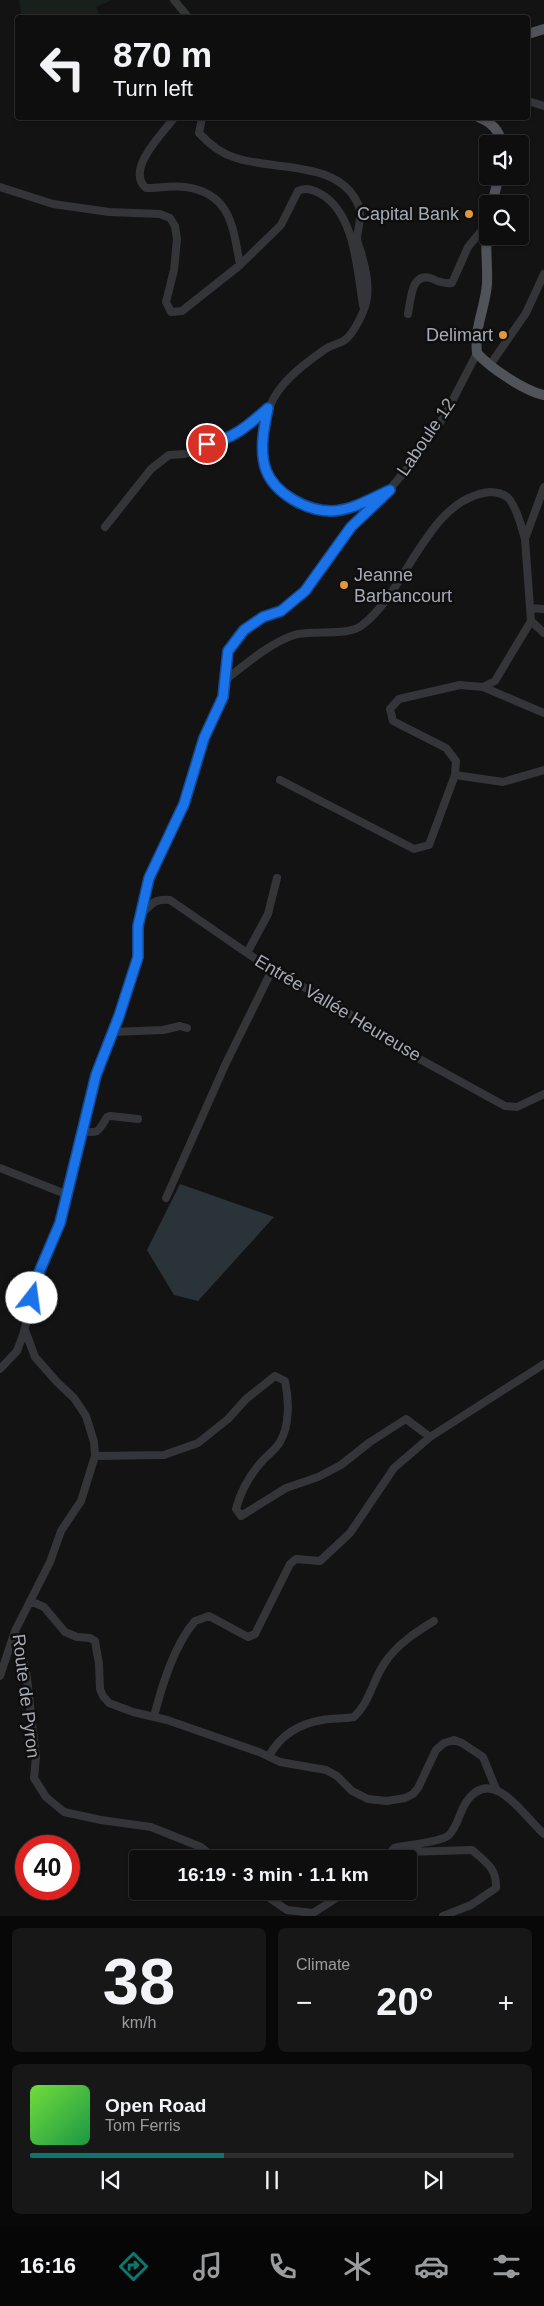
<!DOCTYPE html>
<html lang="en">
<head>
<meta charset="utf-8">
<style>
  body { margin:0; font-family:Helvetica,sans-serif; background:#171718; color:#f1f3f6; height:100vh; display:flex; flex-direction:column; font-size:19px; white-space:nowrap }
  * { box-sizing:border-box; margin:0 }
  p { font-size:16px; color:#9b9c9e }
  .icon { flex:none; width:28px; height:28px; fill:none; stroke:currentColor; stroke-width:2; stroke-linecap:round; stroke-linejoin:round }
  .map { position:relative; height:1916px; overflow:hidden }
  .panel { display:flex; flex-direction:column; gap:12px; padding:12px; background:#080808; flex:1 }
  .panel>* { flex:none }
  .banner { position:absolute; left:15px; top:15px; width:515px; height:105px; border-radius:5px; box-shadow:0 1px 4px #0004,0 0 0 1px #2e2e2f; background:#0e0e0f; color:#f1f3f6; overflow:hidden }
  .controls { position:absolute; left:479px; top:135px; display:grid; gap:10px }
  .controls a { display:grid; place-items:center; width:50px; height:50px; border-radius:5px; background:#0e0e0f; box-shadow:0 1px 4px #0004,0 0 0 1px #2e2e2f; font-size:25px }
  .speed { position:absolute; left:15px; top:1835px; display:flex; gap:10px; font-size:25px; font-weight:700; text-align:center }
  .speed>* { display:grid; place-content:center; width:65px; height:65px; border-radius:50%; background:#0e0e0f; box-shadow:0 1px 4px #0004,0 0 0 1px #2e2e2f; line-height:1 }
  .speed .limit { border:8px solid #d22; background:#fff; color:#111 }
  .pin { position:absolute; display:grid; place-items:center; width:42px; height:42px; color:#fff; margin:-21px; border:2px solid #fff; border-radius:50%; box-shadow:0 1px 5px #0007 }
  .me { position:absolute; width:55px; margin:-28px; rotate:15deg; stroke-linejoin:round; filter:drop-shadow(0 0 4px #0008) }
  .turn { display:flex; align-items:center; gap:18px; height:105px; padding:0 15px; font-size:22px }
  .turn .icon { width:65px; height:65px; stroke-width:2.5 }
  .turn b { display:block; font-size:35px; line-height:42px }
  .big { font-size:38px; font-weight:600; line-height:1.1 }
  .panel .tile { flex:1; display:flex; flex-direction:column; justify-content:center; gap:8px; min-width:0; padding:0 18px; border-radius:8px; background:#171718 }
  .panel .dial { align-items:center; gap:0 }
  .dial b { font-size:65px; line-height:1 }
  .song { display:flex; align-items:center; gap:15px }
  .cover { width:60px; height:60px; border-radius:8px; background:linear-gradient(135deg,hsl(100 70% 55%),hsl(140 70% 35%)) }
  .played { height:5px; border-radius:2px; background:linear-gradient(90deg,#0f766e 40%,#2e2e2f 40%) }
  .keys { display:flex; justify-content:space-around; direction:ltr }
  .heat { display:flex; justify-content:space-between; align-items:center; font-size:28px; direction:ltr }
  .panel .tiles { flex:1; display:grid; gap:12px; grid-template-columns:1fr 1fr }
  .tile:last-child { grid-column:span 2 }
  .trip { position:absolute; left:129px; top:1850px; width:288px; height:50px; border-radius:5px; background:#0e0e0f; box-shadow:0 1px 4px #0004,0 0 0 1px #2e2e2f; font-weight:600; line-height:50px; text-align:center }
  .dock { display:flex; height:80px; justify-content:space-around; align-items:center; background:#060606; color:#9b9c9e }
  .dock .icon { width:35px; height:35px }
  .dock .on { color:#0f766e }
  .dock b { font-size:22px; color:#f1f3f6 }
  .map>svg:first-child { display:block }
  .green { fill:#191f1a }
  .water { fill:#2a3337 }
  .lines { fill:none; stroke-linecap:round; stroke-linejoin:round }
  .minor { stroke:#343539; stroke-width:8 }
  .major { stroke:#505358; stroke-width:10 }
  .route-casing { stroke:#114b97; stroke-width:12 }
  .route { stroke:#1a73e8; stroke-width:9 }
  .poi-dot { fill:#e3973c; stroke:#0e0e0f; stroke-width:2 }
  .labels { text-anchor:middle; stroke-width:5; stroke-linejoin:round; paint-order:stroke }
  .poi-label { font-size:18px; fill:#a5abb4; stroke:#0e0e0f; text-anchor:end }
  .street-label { font-size:18px; fill:#a5abb4; stroke:#0e0e0f }
</style>
</head>
<body>
<div class="map">
<svg width="544" height="1916" viewBox="0 0 544 1916">
  <rect width="100%" height="100%" fill="#131314"/>
  <path class="green" d="M19 0H112L96 7 100 17 22 18Z"/>
  <path class="water" d="M180 1184 274 1217 198 1301 174 1295 147 1250Z"/>
  <g class="lines">
    <path class="minor" d="M174 0 189 18
      M528 101 544 106
      M174 118C162 134 125 170 146 188 159 188 173 185 185 187 231 193 233 227 240 265
      M202 118 199 133C209 144 222 154 236 158 276 171 338 160 358 204 363 215 358 227 357 238 357 244 361 250 362 256 367 274 371 294 363 312 359 321 353 334 345 340 339 344 330 345 324 350 283 379 260 400 264 454 265 481 286 498 310 507 335 518 362 502 385 492
      M0 187 53 204 109 212 160 214 170 218 175 226 177 239 174 270 166 302 171 312 182 311 240 265 281 225 298 191C305 187 312 189 319 193 355 211 357 270 363 305
      M408 314C411 299 411 270 433 279 439 282 444 284 452 283L468 247 487 224
      M490 365 526 313 544 274
      M105 527 151 469 169 455 185 454 196 451 207 444 221 442 246 428 268 408
      M531 608 544 609
      M531 621 544 633
      M224 681C245 665 268 644 294 635 313 629 345 637 361 626 407 593 427 498 490 492 497 492 505 494 510 500 518 511 521 526 525 539
      M483 687 495 681 531 621 525 539 544 487
      M455 775 503 782 544 770
      M280 780 414 849 429 845 455 775 456 761 446 748 393 721 390 709 399 699 460 685 483 687 544 713
      M142 914C151 904 155 898 170 900L279 975 324 997 405 1051 505 1106 517 1107 544 1094
      M247 953 268 914 277 878
      M113 1032 163 1030 180 1026 187 1028
      M81 1131C99 1134 98 1132 107 1117L110 1116 138 1119
      M0 1168 68 1195
      M166 1198 226 1063 272 970
      M25 1330 35 1357 57 1382 74 1398 86 1416 94 1442 95 1456 81 1501 61 1531 50 1562 15 1631 26 1670 36 1757 34 1778 46 1797 64 1812 101 1820 151 1827 201 1847 215 1859
      M0 1369 17 1351 23 1335 40 1270 60 1223 96 1075 119 1016 139 957 138 925 149 878 184 804 204 738 223 697 228 651 238 634 244 630 263 617 281 611 305 591 351 527 389 490 416 458 445 415 477 353
      M95 1456 164 1455 198 1443 228 1419 246 1399 275 1376 285 1381C289 1399 290 1425 280 1442 277 1448 269 1454 264 1459 250 1474 241 1490 236 1509L241 1516 286 1488 318 1477 341 1465 370 1442 406 1419 430 1437 544 1364
      M30 1601 44 1607 65 1632 77 1637 90 1638 95 1641 99 1664 100 1689 103 1696 109 1703 133 1712 167 1720 259 1752 280 1762 326 1770 337 1776 352 1791 368 1799 387 1801 405 1798 413 1794 418 1788 436 1750 444 1743 454 1740 462 1743 483 1757 496 1789
      M0 1676 15 1631
      M154 1716C162 1686 174 1645 195 1621L209 1616 248 1637 255 1634 290 1564 296 1559 320 1561 350 1533 394 1468 430 1437
      M269 1756C280 1736 298 1724 322 1720 332 1718 343 1719 354 1717 370 1702 372 1682 384 1664 396 1645 416 1632 434 1621
      M386 1859 394 1848C405 1845 442 1842 449 1835 458 1826 460 1810 467 1801 493 1764 525 1818 544 1834
      M393 1859 405 1852 472 1850C486 1862 497 1869 496 1888L471 1905 443 1916
      M259 1891 287 1910 313 1913 338 1897 362 1891"/>
    <path class="major" d="M528 34 544 29
      M480 118C492 123 499 130 502 144
      M492 204 499 176
      M488 221C484 242 488 263 487 284 485 309 474 327 477 353 490 368 525 391 544 395"/>
  </g>
  <g class="lines">
    <defs>
      <path id="route" d="M32 1298 40 1270 60 1223 96 1075 119 1016 138 957V926L149 878 184 804 204 738 223 697 228 651 244 630 263 617 281 611 305 591 351 527 390 490C372 498 351 511 331 511 307 511 275 494 266 470 259 451 264 427 268 408 249 425 232 440 207 444"/>
    </defs>
    <use href="#route" class="route-casing"/>
    <use href="#route" class="route"/>
  </g>
  <g class="poi-dot">
    <circle cx="469" cy="214" r="5"/>
    <circle cx="503" cy="335" r="5"/>
    <circle cx="344" cy="585" r="5"/>
  </g>
  <g class="labels">
    <g class="poi-label">
      <text x="459" y="220">Capital Bank</text>
      <text x="493" y="341">Delimart</text>
      <text x="354" y="581" text-anchor="start">Jeanne<tspan x="354" dy="21">Barbancourt</tspan></text>
    </g>
    <g class="street-label">
      <text transform="translate(426 437) rotate(-56)" y="6">Laboule 12</text>
      <text transform="translate(338 1008) rotate(31)" y="6">Entrée Vallée Heureuse</text>
      <text transform="translate(26 1696) rotate(83)" y="6">Route de Pyron</text>
    </g>
  </g>
</svg>
<div class="controls">
<a><svg class="icon" aria-label="sound" viewBox="0 0 24 24"><path d="M4 9h4l5-4v14l-5-4H4zM17 9q2 3 0 6"/></svg></a>
<a><svg class="icon" aria-label="search" viewBox="0 0 24 24"><circle cx="10" cy="10" r="6"/><path d="M15 15l6 6"/></svg></a>
</div>
<div class="speed"><div class="limit">40</div></div>
<div class="pin" style="left:207px;top:444px;background:#d93025"><svg class="icon" aria-label="arrive" viewBox="0 0 24 24"><path d="M6 21V4h12l-3 4 3 4H6"/></svg></div>
<svg class="me" style="left:32px;top:1298px" viewBox="-20 -20 40 40"><circle r="19" fill="#fff"/><path d="M0-13L10 11 0 6-10 11z" fill="#1a73e8"/></svg>
<div class="trip">16:19 · 3 min · 1.1 km</div>
<div class="banner">
<div class="turn"><svg class="icon" aria-label="left" viewBox="0 0 24 24"><path d="M17 20v-9H6M10 6l-5 5 5 5"/></svg><div><b>870 m</b>Turn left</div></div>
</div>
</div>
<section class="panel">
<div class="tiles">
<div class="tile dial"><b>38</b><p>km/h</p></div>
<div class="tile"><p>Climate</p>
<div class="heat"><a>−</a><b class="big">20°</b><a>+</a></div>
</div>
<div class="tile">
<div class="song"><i class="cover"></i><div><b>Open Road</b><p>Tom Ferris</p></div></div>
<div class="played"></div>
<div class="keys"><svg class="icon" aria-label="previous" viewBox="0 0 24 24"><path d="M18 5L8 12l10 7zM5 5v14"/></svg><svg class="icon" aria-label="pause" viewBox="0 0 24 24"><path d="M8 5v14M16 5v14"/></svg><svg class="icon" aria-label="next" viewBox="0 0 24 24"><path d="M6 5l10 7-10 7zM19 5v14"/></svg></div>
</div>
</div>
</section>
<nav class="dock">
<b>16:16</b>
<svg class="icon on" aria-label="directions" viewBox="0 0 24 24"><path d="M12 3l9 9-9 9-9-9zM9 14v-3h6M13 9l2 2-2 2"/></svg>
<svg class="icon" aria-label="music" viewBox="0 0 24 24"><path d="M9 18V5l10-2v13"/><circle cx="6" cy="18" r="3"/><circle cx="16" cy="16" r="3"/></svg>
<svg class="icon" aria-label="phone" viewBox="0 0 24 24"><path d="M5 4h4l2 5-3 2q2 4 5 5l2-3 5 2v4C11 20 4 13 5 4z"/></svg>
<svg class="icon" aria-label="climate" viewBox="0 0 24 24"><path d="M12 3v18M4 7l16 10M4 17L20 7"/></svg>
<svg class="icon" aria-label="car" viewBox="0 0 24 24"><path d="M5 17H2v-5l4-1 3-4h7l3 4 3 1v5h-3M9 17h6M6 11h13"/><circle cx="7" cy="17" r="2"/><circle cx="17" cy="17" r="2"/></svg>
<svg class="icon" aria-label="filters" viewBox="0 0 24 24"><path d="M4 7h16M4 17h16"/><circle cx="9" cy="7" r="2"/><circle cx="15" cy="17" r="2"/></svg>
</nav>
</body>
</html>
